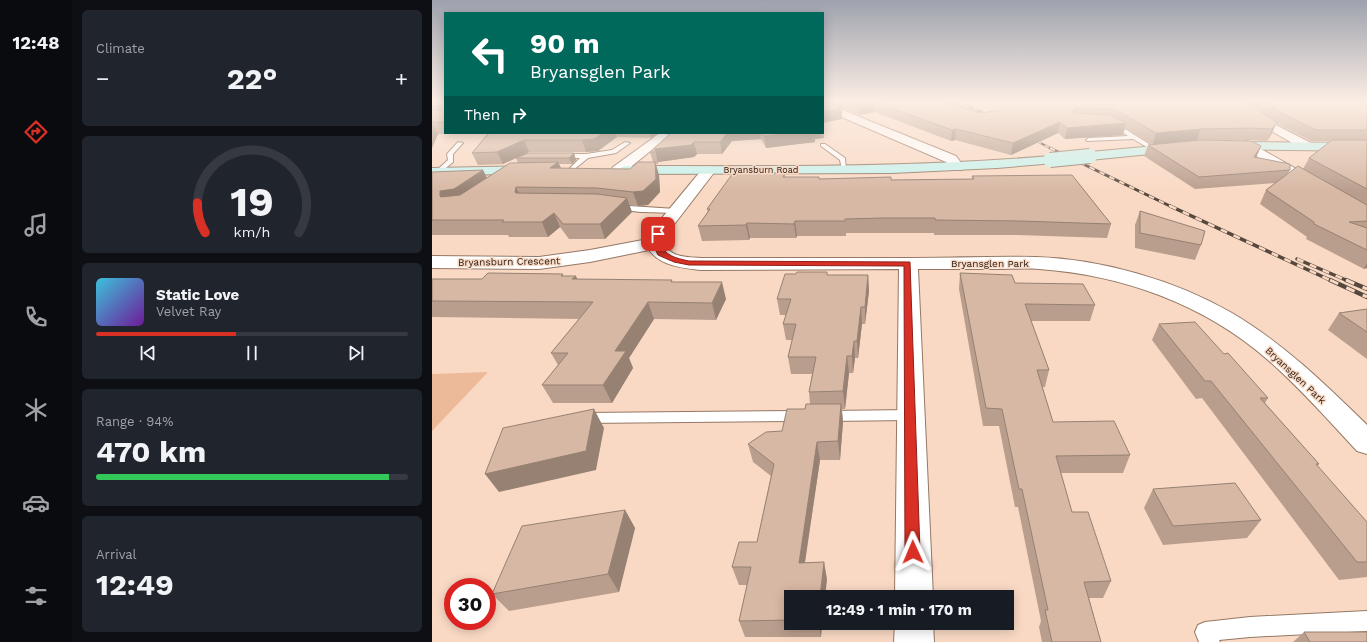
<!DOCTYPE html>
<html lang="en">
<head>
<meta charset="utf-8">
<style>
  body { margin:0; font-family:"Work Sans",sans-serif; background:#20242c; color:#f1f3f6; height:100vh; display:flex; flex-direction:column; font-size:15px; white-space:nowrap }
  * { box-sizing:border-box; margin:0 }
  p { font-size:13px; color:#9ea1a6 }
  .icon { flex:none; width:22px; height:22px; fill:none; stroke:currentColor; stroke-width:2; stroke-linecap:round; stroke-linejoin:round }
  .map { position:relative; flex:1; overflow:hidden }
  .details { display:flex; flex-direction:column; gap:10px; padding:10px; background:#0d0f14; width:360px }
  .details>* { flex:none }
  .banner { position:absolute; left:12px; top:12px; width:380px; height:122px; border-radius:0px; box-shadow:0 2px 10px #0003; background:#00695c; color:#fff; overflow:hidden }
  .speed { position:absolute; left:12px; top:578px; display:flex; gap:8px; font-size:20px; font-weight:700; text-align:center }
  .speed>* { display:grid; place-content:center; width:52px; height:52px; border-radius:50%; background:#171b24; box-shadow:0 2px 10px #0003; line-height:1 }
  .speed .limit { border:6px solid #d22; background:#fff; color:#111 }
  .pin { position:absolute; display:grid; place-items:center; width:34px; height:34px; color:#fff; margin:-17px; border-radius:8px; box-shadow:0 2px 6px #0006 }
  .me { position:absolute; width:44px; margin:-22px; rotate:359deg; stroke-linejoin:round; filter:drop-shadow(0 0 3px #0008) }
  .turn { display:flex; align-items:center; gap:14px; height:84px; padding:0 20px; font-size:18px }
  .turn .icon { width:52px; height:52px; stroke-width:2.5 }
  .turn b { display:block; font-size:28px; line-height:34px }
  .then { display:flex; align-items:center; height:38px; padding:0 20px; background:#0003; gap:8px; font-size:15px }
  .big { font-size:30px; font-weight:700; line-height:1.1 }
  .details .card { flex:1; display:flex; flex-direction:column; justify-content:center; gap:6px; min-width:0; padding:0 14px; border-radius:6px; background:#20242c }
  .details .dial { align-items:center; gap:0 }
  .dial svg { height:104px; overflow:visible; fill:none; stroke:#363941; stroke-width:7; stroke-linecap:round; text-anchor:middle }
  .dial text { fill:#f1f3f6; stroke:none }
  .song { display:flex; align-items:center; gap:12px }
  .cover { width:48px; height:48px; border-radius:6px; background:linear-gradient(135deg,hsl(190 70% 55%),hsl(280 70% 35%)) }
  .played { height:4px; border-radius:2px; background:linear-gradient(90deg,#d93025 45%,#363941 45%) }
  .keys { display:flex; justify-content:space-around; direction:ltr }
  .heat { display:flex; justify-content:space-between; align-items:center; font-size:22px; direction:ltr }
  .charge { height:6px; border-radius:3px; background:linear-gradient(90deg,#34c759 94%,#363941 0) }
  .trip { position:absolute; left:352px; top:590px; width:230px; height:40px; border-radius:0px; background:#171b24; box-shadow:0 2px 10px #0003; font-weight:700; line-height:40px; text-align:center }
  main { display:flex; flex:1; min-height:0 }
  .tab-bar { display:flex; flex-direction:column; width:72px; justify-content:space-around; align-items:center; background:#090b0e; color:#9ea1a6 }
  .tab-bar .icon { width:28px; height:28px }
  .tab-bar .current { color:#d93025 }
  .tab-bar b { font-size:18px; color:#f1f3f6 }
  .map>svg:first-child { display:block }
  .green { fill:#edba99 }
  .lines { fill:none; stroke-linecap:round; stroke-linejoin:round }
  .service-casing { stroke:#947865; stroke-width:2 }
  .minor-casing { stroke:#947865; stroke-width:2 }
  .tertiary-casing { stroke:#947865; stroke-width:2 }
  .secondary-casing { stroke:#947865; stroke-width:2 }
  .service { fill:#fff; fill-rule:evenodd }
  .minor { fill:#fff; fill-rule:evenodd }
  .tertiary { fill:#fff; fill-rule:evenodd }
  .secondary { fill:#c8f3ee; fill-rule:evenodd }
  .rail-far3-casing { stroke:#57483d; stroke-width:2 }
  .rail-far2-casing { stroke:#57483d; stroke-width:3 }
  .rail-far1-casing { stroke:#57483d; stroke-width:3.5 }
  .rail-casing { stroke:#57483d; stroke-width:4.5 }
  .rail-far3 { stroke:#f9d9c4; stroke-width:1.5; stroke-dasharray:4.5; stroke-linecap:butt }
  .rail-far2 { stroke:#f9d9c4; stroke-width:2; stroke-dasharray:5.5; stroke-linecap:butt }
  .rail-far1 { stroke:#f9d9c4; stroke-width:2.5; stroke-dasharray:7; stroke-linecap:butt }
  .rail { stroke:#f9d9c4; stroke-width:3; stroke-dasharray:9; stroke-linecap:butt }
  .secondary-bridge-casing { stroke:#947865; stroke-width:16; stroke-linecap:butt }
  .secondary-bridge { stroke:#c8f3ee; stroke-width:14 }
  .wall { fill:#b99e8d; fill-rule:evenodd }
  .shaded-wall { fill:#968173 }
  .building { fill:#d7b8a4; stroke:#968173 }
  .route { fill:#d93025; stroke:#8d1f18 }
  .labels { text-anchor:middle; stroke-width:3; stroke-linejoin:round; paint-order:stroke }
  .far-street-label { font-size:9px; fill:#2c2119; stroke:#f9d9c4 }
  .street-label { font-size:10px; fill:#2c2119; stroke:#f9d9c4 }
</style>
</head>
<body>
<main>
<nav class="tab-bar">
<b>12:48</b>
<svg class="icon current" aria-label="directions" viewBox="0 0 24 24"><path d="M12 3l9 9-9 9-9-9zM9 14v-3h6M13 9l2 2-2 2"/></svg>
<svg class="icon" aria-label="music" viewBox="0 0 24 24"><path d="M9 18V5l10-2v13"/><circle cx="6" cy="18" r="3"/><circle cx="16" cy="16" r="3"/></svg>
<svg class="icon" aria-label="phone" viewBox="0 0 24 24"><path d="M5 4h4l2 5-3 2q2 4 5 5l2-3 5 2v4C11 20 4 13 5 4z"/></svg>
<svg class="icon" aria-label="climate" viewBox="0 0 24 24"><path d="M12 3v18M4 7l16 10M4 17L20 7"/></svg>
<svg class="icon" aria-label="car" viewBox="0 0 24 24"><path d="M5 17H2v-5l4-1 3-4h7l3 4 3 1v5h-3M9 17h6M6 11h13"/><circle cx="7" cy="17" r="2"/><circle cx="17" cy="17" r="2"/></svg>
<svg class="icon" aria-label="filters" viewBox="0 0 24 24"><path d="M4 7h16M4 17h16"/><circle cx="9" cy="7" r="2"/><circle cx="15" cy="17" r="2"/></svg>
</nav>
<section class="details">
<div class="card"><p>Climate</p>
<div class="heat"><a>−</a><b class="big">22°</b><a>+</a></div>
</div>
<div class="card dial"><svg viewBox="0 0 100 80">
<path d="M14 69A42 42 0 1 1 86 69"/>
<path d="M14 69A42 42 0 0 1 8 46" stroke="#d93025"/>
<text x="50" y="56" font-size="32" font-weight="700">19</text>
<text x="50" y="72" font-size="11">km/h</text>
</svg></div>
<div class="card">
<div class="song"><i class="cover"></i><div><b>Static Love</b><p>Velvet Ray</p></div></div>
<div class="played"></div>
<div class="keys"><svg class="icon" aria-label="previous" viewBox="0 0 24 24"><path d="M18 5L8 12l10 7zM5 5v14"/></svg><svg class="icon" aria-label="pause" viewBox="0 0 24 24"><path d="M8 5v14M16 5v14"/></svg><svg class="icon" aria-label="next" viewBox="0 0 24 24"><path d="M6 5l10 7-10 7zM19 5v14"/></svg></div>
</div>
<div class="card"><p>Range · 94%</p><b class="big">470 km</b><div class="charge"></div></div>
<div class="card"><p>Arrival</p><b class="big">12:49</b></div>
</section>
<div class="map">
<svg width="935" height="642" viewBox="0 0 935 642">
  <rect width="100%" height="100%" fill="#f9d9c4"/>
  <path class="green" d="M56 372 0 431V374Z"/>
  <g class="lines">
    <defs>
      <path id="service" d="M678 122H682L725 149 720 150 701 139 655 141 654 140 657 138 696 136 678 124Z
        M26 142 31 143 21 154V162L9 172H5V170L16 160 15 154Z
        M193 142 198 143 184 153 156 158 139 172 136 170 148 158H128L125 156 128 154H154L180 150Z
        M389 144H393L413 158 414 170H410L408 160 389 146Z
        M182 205 244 209 248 211 244 213 209 212 182 209Z
        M478 410 483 411 485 415 483 419 478 420 397 421 392 420 390 416 392 412 397 411Z
        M367 411 372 412 374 416 372 420 367 421 153 423 148 422 146 418 148 414 153 413Z
        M935 611V631L818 637 787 640 788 642H767L763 632 766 625 773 622 818 617Z"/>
      <path id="minor" d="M391 102 524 156 532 167 530 170H520L514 162 391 109Z
        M228 133H241L191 173H181L179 170 181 167Z
        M815 141 935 209V221L929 219 811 148 809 145 811 142Z
        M277 166 282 167 284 170 234 235C230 257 252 257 269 258 339 258 408 258 478 258 520 258 562 256 604 257 669 259 743 280 800 313 851 343 893 384 935 425V454L925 451C896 420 868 388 836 360 772 304 691 275 607 269 593 268 578 269 564 269 538 269 512 269 486 269L501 597H463L467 269 269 270C250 268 229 266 217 250L158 262 107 269 0 268V256L107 257 158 250 216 239 220 230 272 167Z
        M463 623H501L502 642H462Z"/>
      <path id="tertiary" d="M797 102H809L844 125 879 143 881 146 879 149H871L836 129Z"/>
      <path id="secondary" d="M797 142 935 143V151L793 149 791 146 793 143Z
        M744 144 748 145 750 148 748 151 658 160 653 159 652 156 653 153 658 152Z
        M618 156 623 157 624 160 623 163 565 168 460 173 195 174 190 173 188 170 190 167 195 166C336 166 477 168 618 156Z
        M97 166 102 167 104 170 102 173 0 176V168Z"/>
    </defs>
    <use href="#service" class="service-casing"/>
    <use href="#minor" class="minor-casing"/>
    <use href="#tertiary" class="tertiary-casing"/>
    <use href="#secondary" class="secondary-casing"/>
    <use href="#service" class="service"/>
    <use href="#minor" class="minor"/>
    <use href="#tertiary" class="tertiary"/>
    <use href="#secondary" class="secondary"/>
    <defs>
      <path id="rail-far3" d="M516 102 537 110
        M533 105 561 117
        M597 137 620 149"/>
      <path id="rail-far2" d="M618 148 740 207"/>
      <path id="rail-far1" d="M738 206 900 281
        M865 259 916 281"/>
      <path id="rail" d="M898 280 935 297
        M914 280 935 289"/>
    </defs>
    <use href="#rail-far3" class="rail-far3-casing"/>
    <use href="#rail-far2" class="rail-far2-casing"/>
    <use href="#rail-far1" class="rail-far1-casing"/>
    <use href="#rail" class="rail-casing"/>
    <use href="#rail-far3" class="rail-far3"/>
    <use href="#rail-far2" class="rail-far2"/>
    <use href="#rail-far1" class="rail-far1"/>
    <use href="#rail" class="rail"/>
    <defs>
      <path id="secondary-bridge" d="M618 160 658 156"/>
    </defs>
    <use href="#secondary-bridge" class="secondary-bridge-casing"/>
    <use href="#secondary-bridge" class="secondary-bridge"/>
  </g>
  <path class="wall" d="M0 102H13V133H226L219 138 185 137 166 151 154 152H97L93 154 142 153 144 160 140 164H127L129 168 198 169 221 162 218 152 236 136V133H391L392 138 383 139V142L334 148 329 139 300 141 290 154H265L262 157 226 162V164H224L227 175 228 192 216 205 206 206 197 205 200 212 173 239H137L128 227 116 237H77L76 235H0V172L51 170 55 178 86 163 84 158 71 164 46 165 40 153 56 133 6 134 0 148Z
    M395 102H513L549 113 569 110 573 102H935V268L932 269 874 239 875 237 828 204 834 190 843 183 763 189 712 156 716 145H721L693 128 691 135 633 139 626 133 579 155 523 140 519 141 443 112 428 115ZM844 123 879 141H899L877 158 871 169 856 173 858 170 824 157 829 146 770 140H815L835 141 840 133Z
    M353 173V177H387V179L459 180 540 179V176L679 224 675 238 586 235H502V233H414V236H365L364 238H318L317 240 270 241 266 226 276 212 275 209Z
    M708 211 769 245 763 260 703 248V225Z
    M528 273 583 283 663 305 658 321H599L617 370 613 387H610L621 422 698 455 691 473H629L640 512 679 581 671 598H657L669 642H610L607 627 609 621 586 507H583L567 426H551L527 289Z
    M131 274V276L145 279 241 282 294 299 284 320 222 319 197 358 201 368 180 403H121L110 385 126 365 119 353 147 319 0 317V279H50Z
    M396 275H436L437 291 433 324H430L426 358H423L421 373H417L413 409H410L411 422 408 460H388L373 563 392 562 395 580 359 597V623H390L389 637H313L307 621 315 585H307L300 567 325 542 339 476 321 462 316 444 350 431 373 409 378 404 377 392 380 374H359L356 357 360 340H354L351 324 354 315H348L345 299Z
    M935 309V359L896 330 907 313Z
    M727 324 792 354 836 398 833 403 887 464 885 466 935 522V577L907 580 770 398 764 399 720 340Z
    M721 489 829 520 815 538 731 545 712 508Z
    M193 510 203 528 187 592 77 611 60 594Z
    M872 632 935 642H861Z"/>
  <path class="shaded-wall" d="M443 102V112L428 115 427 105Z
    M410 108V119L391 123V112Z
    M644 108 642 118 641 110Z
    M628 122 626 133 579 155 581 143Z
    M845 122 840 133 835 141 840 129Z
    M0 123 6 134 0 148Z
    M694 123 691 135 633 139 635 128Z
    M524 129 523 140 519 141 520 130Z
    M769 129 765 140 721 145 724 133Z
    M391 130 392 138 383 139V142L334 148 332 136 359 133H391Z
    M171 133H184L185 137 166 151 154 152 150 140Z
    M217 133H226L219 138Z
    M295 133H328L329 139 300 141 290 154 288 142Z
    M92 140 97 152 71 164 65 152Z
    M262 142 265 154 262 157 226 162V164L223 149Z
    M829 146 824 158 822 157Z
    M142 153 144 160 140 164 137 158Z
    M126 162 132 175 118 168Z
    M223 162 227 175 228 192 216 205 206 206 201 192Z
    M51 170 58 184 16 205 8 196V191Z
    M84 187 90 201 83 192Z
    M195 198 200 212 173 239 168 224Z
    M122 213 128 227 116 237 110 222Z
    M363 221 365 236 364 238 362 224Z
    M315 223 318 238 317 240 314 225Z
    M935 263V268L932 269Z
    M436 275 437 291 433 324V307Z
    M144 276 151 292 140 279Z
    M290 282 294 299 284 320 280 303Z
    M216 302 222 319 197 358 201 368 180 403 171 385 183 351Z
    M429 307 430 324 426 358 425 341Z
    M422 341 423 358 421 373 420 356Z
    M415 356 417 373 413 409 411 391Z
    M409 404 411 422 408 460 406 441Z
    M162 409 172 428 164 470 67 492 53 474Z
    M385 442 388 460 370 581 367 563Z
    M193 510 203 528 187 592 176 574Z
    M392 562 395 580 393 597H388Z
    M386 623H390L389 637Z"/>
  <path class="building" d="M0 102H13V122H0V110H9V103H0Z
    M391 102H394L410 108 391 112Z
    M420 102H441L427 105Z
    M443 102H513L549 113 569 110 573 102H814L845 122 840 129 819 128 769 129 724 133 682 109 644 108 641 110V113L678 115 694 123 635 128 628 122 581 143 524 129 520 130Z
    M831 102H935V130H884L849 113Z
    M57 133H171L162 139 150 140H92L65 152 40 153Z
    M239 133H295L288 142H262L259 145 223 149V152H218Z
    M330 133H359L332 136Z
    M769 140 819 141 829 146 822 157 858 164V170L767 177 716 145Z
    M900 140H935V189L877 158Z
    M96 153H142L137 158H84Z
    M126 162 118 168 198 169 206 162H223L224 179 211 191 201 192 165 188 84 187 83 192 84 193 165 194 195 198 168 224H131L122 213 110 222H70L72 220H0V172L51 170 22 189 8 191V196L9 197 28 195 78 163Z
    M866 166 935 205V221L917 222 935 228V250L882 224V222L834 190Z
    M301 173H353L351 177H387V179L459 177V180L542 179 540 176 640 175 679 224 588 221 503 220V218H450L413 219V221H363L362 224 315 223 314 225 266 226 278 209H275Z
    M708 211 773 231 769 245 708 233Z
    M365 272H395V275H436L433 307H429L425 341H422L420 356H415L411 391 377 392 384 357H356L364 324H351L359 299H345L353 274H364Z
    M56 273 131 274 129 276H144L140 279 240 280 239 282H290L280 303 216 302 183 351H194L171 385H110L136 353H119L161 302 0 301V279H50Z
    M528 273 580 275 583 283 651 284 663 305 593 304 617 370H605L621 422 682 421 698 455 624 456 640 512H656L679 581 652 582 669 642H620L613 610H616L590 489H587L570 409 554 408Z
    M935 309V332L907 313Z
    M763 322 792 354 796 353 836 398H828L887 464H884L935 522V562H925L779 381H773L727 324Z
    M374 404H409L406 441 385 442 367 563 392 562 388 597H359V620L307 621 319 567H300L307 542H325L342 464 316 444 334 432 350 431 355 409H373Z
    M162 409 154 451 53 474 71 428Z
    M803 483 829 520 741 526 721 489Z
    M193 510 176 574 60 594 90 526Z
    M872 632H935V642H878Z"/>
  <linearGradient id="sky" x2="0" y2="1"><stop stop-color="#9ea2ae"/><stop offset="0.53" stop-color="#fceee4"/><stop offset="1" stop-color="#fceee4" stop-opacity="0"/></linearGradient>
  <rect width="935" height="192" fill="url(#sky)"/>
  <path class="route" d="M224 232H226L230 234 227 243C234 256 243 258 257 261L478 262 488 552 486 556 481 558 476 556 473 552 472 266 257 265 242 262 226 255 220 243Z"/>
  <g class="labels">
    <g class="far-street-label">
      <text x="329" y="173">Bryansburn Road</text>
    </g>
    <g class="street-label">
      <text transform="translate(77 261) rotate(-1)" y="4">Bryansburn Crescent</text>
      <text x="558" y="267">Bryansglen Park</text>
      <text transform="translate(864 375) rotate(43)" y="4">Bryansglen Park</text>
    </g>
  </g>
</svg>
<div class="speed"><div class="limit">30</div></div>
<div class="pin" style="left:226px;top:234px;background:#d93025"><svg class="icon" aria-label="arrive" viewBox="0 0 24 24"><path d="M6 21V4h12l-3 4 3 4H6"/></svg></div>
<svg class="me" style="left:481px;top:552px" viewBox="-20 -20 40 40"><path d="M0-17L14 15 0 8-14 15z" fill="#d93025" stroke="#fff" stroke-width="4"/></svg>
<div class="trip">12:49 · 1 min · 170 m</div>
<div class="banner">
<div class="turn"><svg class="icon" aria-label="left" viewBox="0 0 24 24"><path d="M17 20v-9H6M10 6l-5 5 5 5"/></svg><div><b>90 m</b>Bryansglen Park</div></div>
<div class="then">Then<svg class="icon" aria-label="right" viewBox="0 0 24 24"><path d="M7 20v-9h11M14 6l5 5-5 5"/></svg></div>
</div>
</div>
</main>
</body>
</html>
